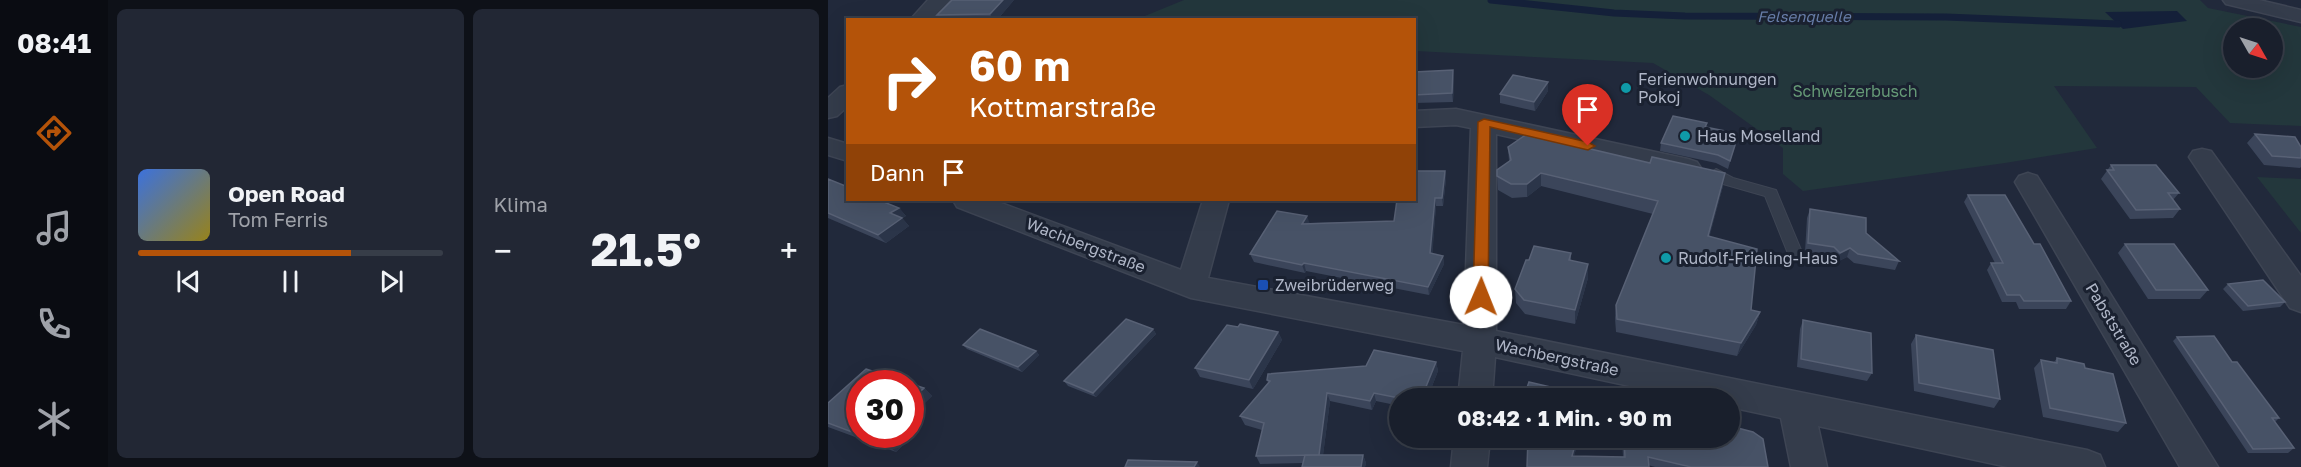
<!DOCTYPE html>
<html lang="de">
<head>
<meta charset="utf-8">
<style>
  body { margin:0; font-family:"Golos Text",sans-serif; background:#222734; color:#f1f3f6; height:100vh; display:flex; flex-direction:column; font-size:22px; white-space:nowrap }
  * { box-sizing:border-box; margin:0 }
  p { font-size:20px; color:#9fa2a9 }
  .icon { flex:none; width:33px; height:33px; fill:none; stroke:currentColor; stroke-width:2; stroke-linecap:round; stroke-linejoin:round }
  .map { position:relative; flex:1; overflow:hidden }
  .details { display:flex; flex-direction:column; gap:9px; padding:9px; background:#0e1118; width:720px }
  .details>* { flex:none }
  .top-card { position:absolute; left:18px; top:18px; width:570px; height:183px; border-radius:0px; box-shadow:0 6px 24px #0002,0 0 0 2px #373d48; background:#b45309; color:#fff; overflow:hidden }
  .needle { width:39px; rotate:129deg }
  .fabs { position:absolute; left:1395px; top:18px; display:grid; gap:12px }
  .fabs a { display:grid; place-items:center; width:60px; height:60px; border-radius:50%; background:#191f2c; box-shadow:0 6px 24px #0002,0 0 0 2px #373d48; font-size:30px }
  .speed { position:absolute; left:18px; top:370px; display:flex; gap:12px; font-size:30px; font-weight:700; text-align:center }
  .speed>* { display:grid; place-content:center; width:78px; height:78px; border-radius:50%; background:#191f2c; box-shadow:0 6px 24px #0002,0 0 0 2px #373d48; line-height:1 }
  .speed .limit { border:9px solid #d22; background:#fff; color:#111 }
  .pin { position:absolute; display:grid; place-items:center; width:51px; height:51px; color:#fff; margin:-62px -26px; border-radius:50% 50% 50% 0; rotate:-45deg; box-shadow:0 0 6px #0007 }
  .pin .icon { rotate:45deg }
  .me { position:absolute; width:66px; margin:-33px; rotate:1deg; stroke-linejoin:round; filter:drop-shadow(0 0 4px #0008) }
  .turn { display:flex; align-items:center; gap:21px; height:126px; padding:0 24px; font-size:27px }
  .turn .icon { width:78px; height:78px; stroke-width:2.5 }
  .turn b { display:block; font-size:42px; line-height:51px }
  .then { display:flex; align-items:center; height:57px; padding:0 24px; background:#0003; gap:12px; font-size:22px }
  .big { font-size:45px; font-weight:700; line-height:1.1 }
  .details .widget { flex:1; display:flex; flex-direction:column; justify-content:center; gap:9px; min-width:0; padding:0 21px; border-radius:9px; background:#222734 }
  .song { display:flex; align-items:center; gap:18px }
  .cover { width:72px; height:72px; border-radius:9px; background:linear-gradient(135deg,hsl(220 70% 55%),hsl(50 70% 35%)) }
  .played { height:6px; border-radius:3px; background:linear-gradient(90deg,#b45309 70%,#373d48 70%) }
  .keys { display:flex; justify-content:space-around; direction:ltr }
  .heat { display:flex; justify-content:space-between; align-items:center; font-size:33px; direction:ltr }
  .details .tiles { flex:1; display:grid; gap:9px; grid-template-columns:repeat(2,1fr) }
  .trip { position:absolute; left:561px; top:388px; width:351px; height:60px; border-radius:30px; background:#191f2c; box-shadow:0 6px 24px #0002,0 0 0 2px #373d48; font-weight:700; line-height:60px; text-align:center }
  main { display:flex; flex:1; min-height:0 }
  .menu { display:flex; flex-direction:column; width:108px; justify-content:space-around; align-items:center; background:#0a0c12; color:#9fa2a9 }
  .menu .icon { width:42px; height:42px }
  .menu .current { color:#b45309 }
  .menu b { font-size:27px; color:#f1f3f6 }
  .map>svg:first-child { display:block }
  .green { fill:#23373c; fill-rule:evenodd }
  .water { fill:#142039 }
  .lines { fill:none; stroke-linecap:round; stroke-linejoin:round }
  .stream { stroke:#142039; stroke-width:7 }
  .lane-casing { stroke:#3e4554; stroke-width:2 }
  .street-casing { stroke:#3e4554; stroke-width:3 }
  .lane { fill:#343c4b; fill-rule:evenodd }
  .street { fill:#343c4b; fill-rule:evenodd }
  .wall { fill:#3b455a }
  .shaded-wall { fill:#2b3549 }
  .building { fill:#475266; stroke:#586175; stroke-width:1.5 }
  .route { fill:#b45309; stroke:#753606; stroke-width:1.5 }
  .culture-dot { fill:#0f9aa8; stroke:#1a2130; stroke-width:2 }
  .transit-dot { fill:#1a4fb4; stroke:#1a2130; stroke-width:2 }
  .labels { text-anchor:middle; stroke-width:6; stroke-linejoin:round; paint-order:stroke }
  .far-water-label { font-size:15px; font-style:italic; fill:#677da8; stroke:#1a2130 }
  .poi-label { font-size:16px; fill:#afb6c7; stroke:#1a2130; text-anchor:start }
  .park-label { font-size:16px; fill:#659976; stroke:#1a2130 }
  .street-label { font-size:16px; fill:#afb6c7; stroke:#1a2130 }
</style>
</head>
<body>
<main>
<nav class="menu">
<b>08:41</b>
<svg class="icon current" aria-label="directions" viewBox="0 0 24 24"><path d="M12 3l9 9-9 9-9-9zM9 14v-3h6M13 9l2 2-2 2"/></svg>
<svg class="icon" aria-label="music" viewBox="0 0 24 24"><path d="M9 18V5l10-2v13"/><circle cx="6" cy="18" r="3"/><circle cx="16" cy="16" r="3"/></svg>
<svg class="icon" aria-label="phone" viewBox="0 0 24 24"><path d="M5 4h4l2 5-3 2q2 4 5 5l2-3 5 2v4C11 20 4 13 5 4z"/></svg>
<svg class="icon" aria-label="climate" viewBox="0 0 24 24"><path d="M12 3v18M4 7l16 10M4 17L20 7"/></svg>
</nav>
<section class="details">
<div class="tiles">
<div class="widget">
<div class="song"><i class="cover"></i><div><b>Open Road</b><p>Tom Ferris</p></div></div>
<div class="played"></div>
<div class="keys"><svg class="icon" aria-label="previous" viewBox="0 0 24 24"><path d="M18 5L8 12l10 7zM5 5v14"/></svg><svg class="icon" aria-label="pause" viewBox="0 0 24 24"><path d="M8 5v14M16 5v14"/></svg><svg class="icon" aria-label="next" viewBox="0 0 24 24"><path d="M6 5l10 7-10 7zM19 5v14"/></svg></div>
</div>
<div class="widget"><p>Klima</p>
<div class="heat"><a>−</a><b class="big">21.5°</b><a>+</a></div>
</div>
</div>
</section>
<div class="map">
<svg width="1473" height="467" viewBox="0 0 1473 467">
  <rect width="100%" height="100%" fill="#21293b"/>
  <path class="green" d="M356 0H1372L1380 8 1473 27V126L1402 123 1368 87 1226 86 1269 148 1177 163 975 191 955 174V148L881 95 825 63 587 51 586 20H307ZM1406 28H1444V68H1406Z
    M1429 177 1473 179V233Z"/>
  <path class="water" d="M1349 11 1359 21 1295 29 1277 12Z"/>
  <g class="lines">
    <path class="stream" d="M663 0 786 13 857 16 1118 17 1290 24"/>
    <defs>
      <path id="lane" d="M888 169 905 178 948 190 976 257 973 261H963L937 196 895 184 881 174Z"/>
      <path id="street" d="M100 0H122L104 20H82Z
        M1395 0H1431L1473 10V22L1398 4Z
        M20 85V106L9 116 0 118V98L12 87Z
        M628 109 860 159 869 162 873 168 869 174 860 177 668 134V331L1259 450 1272 455 1277 467H1180L990 426 999 467H963L953 418 902 407V399H862L667 357 664 399H630L635 351 363 298 129 207 125 200H165L353 270 375 200H401L380 278 636 325 643 128 628 125 586 127V111Z
        M0 138 20 144V161L0 155Z
        M1374 149 1383 151 1473 276V312L1462 308 1361 157 1365 151Z
        M1200 173 1209 176 1390 467H1352L1187 182 1191 176Z
        M626 438H662L659 467H623Z"/>
    </defs>
    <use href="#lane" class="lane-casing"/>
    <use href="#street" class="street-casing"/>
    <use href="#lane" class="lane"/>
    <use href="#street" class="street"/>
  </g>
  <path class="wall" d="M186 0 169 20H112L109 15Z
    M586 72 626 79 625 102 586 103Z
    M720 82V91L707 111 672 103V94Z
    M879 123 878 127 902 141 908 142 900 169 888 163 832 151 833 143Z
    M1427 134 1473 147V167L1472 168 1436 165 1419 143Z
    M680 147 895 186 881 237 923 310 932 312 928 325 909 356 788 332 787 318 788 305 825 214 713 186 699 197 684 198 670 190 669 176 681 161Z
    M1283 165 1351 193 1345 200 1352 209 1345 218 1302 219 1273 179Z
    M617 171 618 179 615 206H608L604 254 615 256 616 264 601 295 478 271 477 273 426 262 422 254 481 223 566 221Z
    M0 179 71 208 78 216 74 218 81 226 58 243 0 218Z
    M1140 195 1206 244 1243 301 1238 309H1191L1188 302H1174L1159 270 1163 263H1167L1136 202Z
    M982 209 1038 233 1071 261 1067 270 1026 263 1019 257 1009 262 1003 256 977 252 979 218Z
    M1297 244 1380 290 1372 299H1320L1290 253Z
    M743 253V261L760 264V278L747 324 697 314 688 303 687 289 701 260Z
    M1400 284 1457 302 1452 307 1415 311 1395 289Z
    M975 320 1044 373 1039 381 969 367 972 329Z
    M410 327 450 332 454 340 425 389 372 377 367 368Z
    M325 329 328 334 268 397 240 386 236 381Z
    M1088 335 1172 399 1166 408 1086 391 1083 344Z
    M1349 337 1404 362 1451 418 1447 422 1466 448 1460 453H1420L1345 341Z
    M135 345 208 351 211 355 194 372 139 349Z
    M1229 358 1257 368 1298 423 1290 432 1215 417 1206 368 1213 360 1226 362Z
    M608 362 610 371 599 399H572V406L548 401 544 410 502 401 495 455H535L538 463 537 467H474L475 463 432 464 428 456 434 430 417 425 412 416 440 383 439 380Z
    M38 369 96 388 104 396 82 417V384H32V435H82V424L90 431 68 452 0 427V403Z
    M700 438H751L746 456 795 457 794 438H902L940 467H827L820 465 699 467Z"/>
  <path class="shaded-wall" d="M175 0H186L169 20H165L162 14Z
    M625 70 626 79 625 102 624 93Z
    M720 82V91L707 111 706 102Z
    M617 171 618 179 615 206 614 198Z
    M713 173V186L699 197V184Z
    M897 173 895 186 878 250 880 236Z
    M607 198 608 206 604 261 602 253Z
    M71 208 78 216 74 218 81 226 58 243 50 235 62 213Z
    M479 216 482 224H474Z
    M1022 248 1019 257 1009 262 1012 253Z
    M615 256 616 264 601 295 600 287Z
    M476 263 478 271 477 273 474 265Z
    M760 264V278L747 324V310Z
    M932 312 928 325 909 356 913 343Z
    M325 329 328 334 268 397 265 393Z
    M450 332 454 340 425 389 421 380Z
    M208 351 211 355 194 372 190 367Z
    M608 362 610 371 599 399H593Z
    M96 388 104 396 82 417V401Z
    M499 393 502 401 494 463 491 455Z
    M546 393 548 401 544 410 542 401Z
    M82 424 90 431 68 452 59 445 69 435H82Z
    M749 438H751L744 464V456Z
    M535 455 538 463 537 467H533Z
    M369 462 372 467H366Z"/>
  <path class="building" d="M124 0H175L162 14 109 15Z
    M625 70 624 93 586 95V72Z
    M685 75 720 82 706 102 672 94Z
    M845 116 879 123 877 127 903 132 901 140 908 142 902 161 890 155 833 143Z
    M699 134 822 163 824 157 897 173 880 236 929 249 923 310 932 312 913 343 789 319 788 305 830 201 713 173 699 184H683L669 176V170L683 160 680 147Z
    M1427 134 1467 137 1473 147V158L1444 156Z
    M1283 165H1328L1351 193H1340L1352 209 1308 210 1279 170H1286Z
    M586 171H617L614 198H607L602 253 615 256 600 287 476 263 474 265 422 254 449 211 479 216 474 224 566 221 569 200H586Z
    M0 179 20 187V200H51L71 208 62 213 74 218 50 235 0 213Z
    M1140 195H1177L1206 244H1212L1243 301H1196L1192 295H1179L1163 263H1175Z
    M982 209 1038 218V233L1071 261 1030 254 1022 248 1012 253 1006 247 980 243Z
    M1297 244H1346L1380 290H1328Z
    M706 246 743 253 741 260 760 264 747 310 696 300 687 289 698 260H701Z
    M1435 280 1457 302 1420 306 1400 284Z
    M298 319 325 329 265 393 236 381Z
    M975 320 1043 333 1044 373 973 359Z
    M412 324 450 332 421 380 367 368 399 325 410 327Z
    M152 329 208 351 190 367 135 345Z
    M1088 335 1165 350 1172 399 1091 383Z
    M1386 336 1404 362H1409L1451 418H1444L1466 448 1425 449 1349 337Z
    M546 350 608 362 593 399H576L546 393 542 401 499 393 491 455 428 456 436 423 412 416 442 381 439 380 440 374 538 366Z
    M1229 358 1256 364 1257 368 1285 374 1298 423 1222 408 1213 360 1229 363Z
    M38 369 96 388 82 401V384H32V435L0 423V403Z
    M701 382 727 388 724 397 731 399H695Z
    M902 426 925 432 935 439 940 467H863L820 457 821 467H699L700 438H749L744 456 797 457 796 438H902Z
    M33 435H69L59 445Z
    M477 455H535L533 467H474Z
    M300 460 369 462 366 467H297Z"/>
  <path class="route" d="M656 119 760 142 767 146 760 150 662 127 660 297 658 301H647L645 297 650 122Z"/>
  <g class="culture-dot">
    <circle cx="798" cy="88" r="6"/>
    <circle cx="857" cy="136" r="6"/>
    <circle cx="838" cy="258" r="6"/>
  </g>
  <rect class="transit-dot" x="429" y="279" width="12" height="12" rx="3"/>
  <g class="labels">
    <g class="far-water-label">
      <text x="976" y="22">Felsenquelle</text>
    </g>
    <g class="poi-label">
      <text x="810" y="85">Ferienwohnungen<tspan x="810" dy="18">Pokoj</tspan></text>
      <text x="869" y="142">Haus Moselland</text>
      <text x="850" y="264">Rudolf-Frieling-Haus</text>
      <text x="447" y="291">Zweibrüderweg</text>
    </g>
    <g class="park-label">
      <text x="1027" y="97">Schweizerbusch</text>
    </g>
    <g class="street-label">
      <text transform="translate(258 245) rotate(21)" y="6">Wachbergstraße</text>
      <text transform="translate(1286 324) rotate(59)" y="6">Pabststraße</text>
      <text transform="translate(729 357) rotate(12)" y="6">Wachbergstraße</text>
    </g>
  </g>
</svg>
<div class="fabs">
<a><svg class="needle" viewBox="-14 -14 28 28"><path d="M0-13l5 13h-10z" fill="#e53935"/><path d="M0 13l5-13h-10z" fill="#9fa2a9"/></svg></a>
</div>
<div class="speed"><div class="limit">30</div></div>
<div class="pin" style="left:760px;top:146px;background:#d93025"><svg class="icon" aria-label="arrive" viewBox="0 0 24 24"><path d="M6 21V4h12l-3 4 3 4H6"/></svg></div>
<svg class="me" style="left:653px;top:297px" viewBox="-20 -20 40 40"><circle r="19" fill="#fff"/><path d="M0-13L10 11 0 6-10 11z" fill="#b45309"/></svg>
<div class="trip">08:42 · 1 Min. · 90 m</div>
<div class="top-card">
<div class="turn"><svg class="icon" aria-label="right" viewBox="0 0 24 24"><path d="M7 20v-9h11M14 6l5 5-5 5"/></svg><div><b>60 m</b>Kottmarstraße</div></div>
<div class="then">Dann<svg class="icon" aria-label="arrive" viewBox="0 0 24 24"><path d="M6 21V4h12l-3 4 3 4H6"/></svg></div>
</div>
</div>
</main>
</body>
</html>
